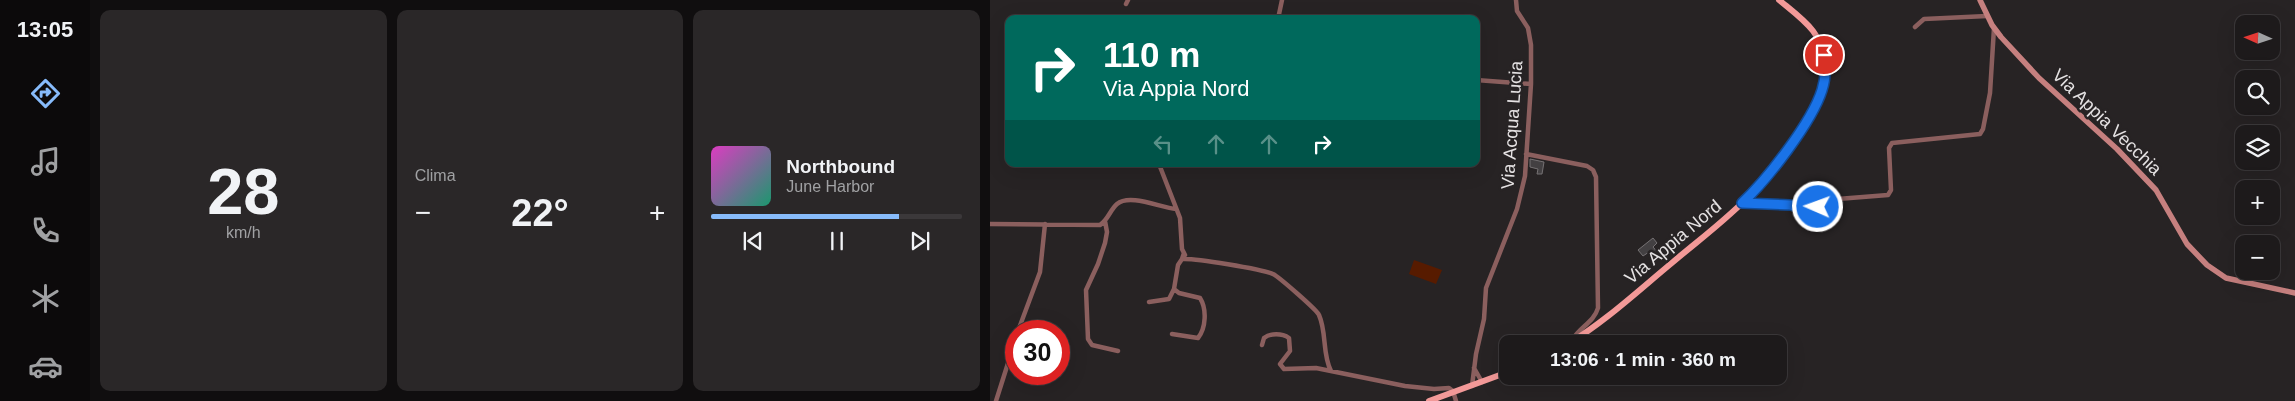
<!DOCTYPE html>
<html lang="it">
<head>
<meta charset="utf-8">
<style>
  body { margin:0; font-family:Arial,sans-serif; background:#2a2728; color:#f1f3f6; height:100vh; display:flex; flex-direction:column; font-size:19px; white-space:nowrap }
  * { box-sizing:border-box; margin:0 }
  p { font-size:16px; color:#a0a1a3 }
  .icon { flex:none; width:28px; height:28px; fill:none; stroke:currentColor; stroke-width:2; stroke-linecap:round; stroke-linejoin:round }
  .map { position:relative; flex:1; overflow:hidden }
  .side { display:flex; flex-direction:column; gap:10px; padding:10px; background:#100e0f; width:900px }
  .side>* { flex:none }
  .guide { position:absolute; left:15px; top:15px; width:475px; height:152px; border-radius:10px; box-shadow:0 5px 20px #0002,0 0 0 1px #3b383a; background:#00695c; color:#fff; overflow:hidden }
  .needle { width:32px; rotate:273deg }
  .fabs { position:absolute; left:1245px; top:15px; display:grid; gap:10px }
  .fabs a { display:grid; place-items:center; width:45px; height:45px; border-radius:10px; background:#1d1a1b; box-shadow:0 5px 20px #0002,0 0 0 1px #3b383a; font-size:25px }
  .speed { position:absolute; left:15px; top:320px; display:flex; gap:10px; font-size:25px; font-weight:700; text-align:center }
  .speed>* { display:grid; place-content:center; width:65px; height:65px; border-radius:50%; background:#1d1a1b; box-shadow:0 5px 20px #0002,0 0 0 1px #3b383a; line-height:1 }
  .speed .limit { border:8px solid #d22; background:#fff; color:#111 }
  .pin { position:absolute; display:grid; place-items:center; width:42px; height:42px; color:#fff; margin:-21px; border:2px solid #fff; border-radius:50%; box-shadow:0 1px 5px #0007 }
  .me { position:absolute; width:55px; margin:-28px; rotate:272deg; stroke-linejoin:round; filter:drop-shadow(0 0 4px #0008) }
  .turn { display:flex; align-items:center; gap:18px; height:105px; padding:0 15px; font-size:22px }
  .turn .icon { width:65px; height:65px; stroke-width:2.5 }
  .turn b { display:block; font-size:35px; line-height:42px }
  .lanes { display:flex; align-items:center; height:48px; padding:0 15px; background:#0003; justify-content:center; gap:25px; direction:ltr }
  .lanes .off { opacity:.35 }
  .big { font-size:38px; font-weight:600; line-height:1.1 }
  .side .widget { flex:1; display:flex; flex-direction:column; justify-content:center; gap:8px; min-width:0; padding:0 18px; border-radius:10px; background:#2a2728 }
  .side .dial { align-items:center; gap:0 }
  .dial b { font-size:65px; line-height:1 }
  .song { display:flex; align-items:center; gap:15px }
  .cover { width:60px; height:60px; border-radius:8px; background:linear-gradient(135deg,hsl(310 70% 55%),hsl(160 70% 35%)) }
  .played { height:5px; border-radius:2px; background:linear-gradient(90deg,#87bbfb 75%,#3b383a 75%) }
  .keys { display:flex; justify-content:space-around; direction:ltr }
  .heat { display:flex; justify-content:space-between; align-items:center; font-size:28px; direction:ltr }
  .side .tiles { flex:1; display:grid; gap:10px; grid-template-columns:repeat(3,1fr) }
  .trip { position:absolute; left:509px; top:335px; width:288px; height:50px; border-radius:10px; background:#1d1a1b; box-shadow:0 5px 20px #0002,0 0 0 1px #3b383a; font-weight:600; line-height:50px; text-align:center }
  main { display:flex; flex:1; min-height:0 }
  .tabs { display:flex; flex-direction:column; width:90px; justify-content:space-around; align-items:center; background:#0c0a0b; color:#a0a1a3 }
  .tabs .icon { width:35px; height:35px }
  .tabs .selected { color:#87bbfb }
  .tabs b { font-size:22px; color:#f1f3f6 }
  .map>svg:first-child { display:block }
  .green { fill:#571b00 }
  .building { fill:#434042; stroke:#757173 }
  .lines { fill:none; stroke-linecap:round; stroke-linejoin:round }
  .minor { stroke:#8b5f5e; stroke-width:4.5 }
  .secondary { stroke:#c6807f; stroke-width:5.5 }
  .primary { stroke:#f39998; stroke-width:6 }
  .route-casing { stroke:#114b97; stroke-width:12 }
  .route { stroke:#1a73e8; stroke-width:9 }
  .labels { text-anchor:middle; stroke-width:5; stroke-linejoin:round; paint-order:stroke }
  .street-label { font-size:18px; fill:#e5e2e3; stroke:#272324 }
</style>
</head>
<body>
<main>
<nav class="tabs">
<b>13:05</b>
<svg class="icon selected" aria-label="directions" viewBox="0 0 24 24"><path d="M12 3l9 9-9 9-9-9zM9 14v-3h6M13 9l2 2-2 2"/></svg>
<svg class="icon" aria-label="music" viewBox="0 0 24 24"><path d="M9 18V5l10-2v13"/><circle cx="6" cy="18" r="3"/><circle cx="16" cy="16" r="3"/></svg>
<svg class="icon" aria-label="phone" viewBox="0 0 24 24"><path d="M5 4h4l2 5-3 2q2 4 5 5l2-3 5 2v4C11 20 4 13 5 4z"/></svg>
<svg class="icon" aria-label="climate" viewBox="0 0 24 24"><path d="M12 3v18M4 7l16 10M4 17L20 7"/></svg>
<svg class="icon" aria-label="car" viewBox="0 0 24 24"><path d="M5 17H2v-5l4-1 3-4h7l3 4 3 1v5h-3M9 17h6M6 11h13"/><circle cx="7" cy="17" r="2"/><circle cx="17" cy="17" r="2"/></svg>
</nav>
<section class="side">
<div class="tiles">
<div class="widget dial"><b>28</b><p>km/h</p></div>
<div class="widget"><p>Clima</p>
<div class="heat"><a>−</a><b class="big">22°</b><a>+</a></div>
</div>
<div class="widget">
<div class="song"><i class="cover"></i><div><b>Northbound</b><p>June Harbor</p></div></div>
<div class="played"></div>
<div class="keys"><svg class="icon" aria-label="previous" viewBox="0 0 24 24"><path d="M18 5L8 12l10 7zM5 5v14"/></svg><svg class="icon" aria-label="pause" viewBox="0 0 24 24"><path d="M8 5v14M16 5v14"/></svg><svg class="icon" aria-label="next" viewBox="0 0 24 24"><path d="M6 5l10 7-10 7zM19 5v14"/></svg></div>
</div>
</div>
</section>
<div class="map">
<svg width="1305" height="401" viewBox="0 0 1305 401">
  <rect width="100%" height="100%" fill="#272324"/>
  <path class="green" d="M424 260 452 270 446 284 419 274Z"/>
  <path class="building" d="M540 159 554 162 552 174H547L548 169 540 167Z
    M663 238 667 243 663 247 669 254 664 258 659 252 653 256 648 250Z"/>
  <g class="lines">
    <path class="minor" d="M136 4 138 0
      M288 19 292 0
      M925 27 934 19 997 16
      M486 80 541 84
      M536 154 597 166 603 170 606 177 608 308C604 322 590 327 583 339
      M169 164 190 218 192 249 195 255
      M752 203 800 205 824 210 835 200 898 195 901 190 899 148 902 143 990 134 993 129 1000 93 1004 28
      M115 221 117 232 115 243 108 264 96 290 98 339 102 345 128 351
      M0 224 110 225C118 220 120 210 127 204 140 193 171 208 186 209
      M194 253 192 259C205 258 271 269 283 274 289 277 327 310 329 315 337 333 332 354 341 371
      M159 302 179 299 184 289
      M28 331 50 272 55 224
      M182 334 208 338C216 328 217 309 210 298L189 293 184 289 188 265 192 259
      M272 345 274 338C280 333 292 333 299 338L300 351 290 364 294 369 326 368 415 386 444 389 459 388 463 391 466 401
      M19 363 26 365
      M484 368 492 382
      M53 374 59 376
      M482 386 486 354 494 319 496 288 527 209 535 176 541 84V45L538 28 527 11 526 0
      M6 401 26 338"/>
    <path class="secondary" d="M990 0 1002 25 1011 37 1049 78 1127 149 1166 190 1197 244 1217 265 1236 278 1305 293"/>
    <path class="primary" d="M578 344C616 321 649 290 683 262 710 239 739 218 763 192 787 167 837 101 836 66 834 33 812 19 789 0
      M439 401 518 372"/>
  </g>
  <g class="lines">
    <defs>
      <path id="route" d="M828 207 824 210 800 205 752 203C777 180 822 122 832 90 836 78 836 67 834 55"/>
    </defs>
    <use href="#route" class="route-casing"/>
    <use href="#route" class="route"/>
  </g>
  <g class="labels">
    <g class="street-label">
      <text transform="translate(1117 122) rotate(44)" y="6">Via Appia Vecchia</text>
      <text transform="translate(522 125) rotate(-86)" y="6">Via Acqua Lucia</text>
      <text transform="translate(683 242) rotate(-40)" y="6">Via Appia Nord</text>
    </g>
  </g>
</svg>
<div class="fabs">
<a><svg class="needle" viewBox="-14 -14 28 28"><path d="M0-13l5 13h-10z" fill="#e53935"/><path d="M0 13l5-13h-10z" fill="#a0a1a3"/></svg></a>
<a><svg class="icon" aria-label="search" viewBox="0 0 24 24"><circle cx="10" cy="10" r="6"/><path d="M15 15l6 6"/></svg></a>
<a><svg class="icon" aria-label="layers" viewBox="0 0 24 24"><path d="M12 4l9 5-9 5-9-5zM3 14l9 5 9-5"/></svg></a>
<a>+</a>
<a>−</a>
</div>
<div class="speed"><div class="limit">30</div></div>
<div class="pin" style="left:834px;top:55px;background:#d93025"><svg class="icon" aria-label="arrive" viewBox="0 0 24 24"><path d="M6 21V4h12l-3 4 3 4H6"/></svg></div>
<svg class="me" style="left:828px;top:207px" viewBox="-20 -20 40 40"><circle r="17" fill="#1a73e8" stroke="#fff" stroke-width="3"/><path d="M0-11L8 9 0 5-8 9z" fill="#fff"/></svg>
<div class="trip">13:06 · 1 min · 360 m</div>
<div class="guide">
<div class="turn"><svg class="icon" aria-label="right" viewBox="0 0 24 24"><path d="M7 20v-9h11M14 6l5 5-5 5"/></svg><div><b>110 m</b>Via Appia Nord</div></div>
<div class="lanes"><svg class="icon off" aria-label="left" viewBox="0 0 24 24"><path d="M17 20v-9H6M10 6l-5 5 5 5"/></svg><svg class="icon off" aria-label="ahead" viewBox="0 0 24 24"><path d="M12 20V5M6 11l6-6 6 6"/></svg><svg class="icon off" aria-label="ahead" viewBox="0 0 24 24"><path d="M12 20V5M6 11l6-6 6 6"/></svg><svg class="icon" aria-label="right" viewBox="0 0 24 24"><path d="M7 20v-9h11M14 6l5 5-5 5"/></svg></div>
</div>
</div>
</main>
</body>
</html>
